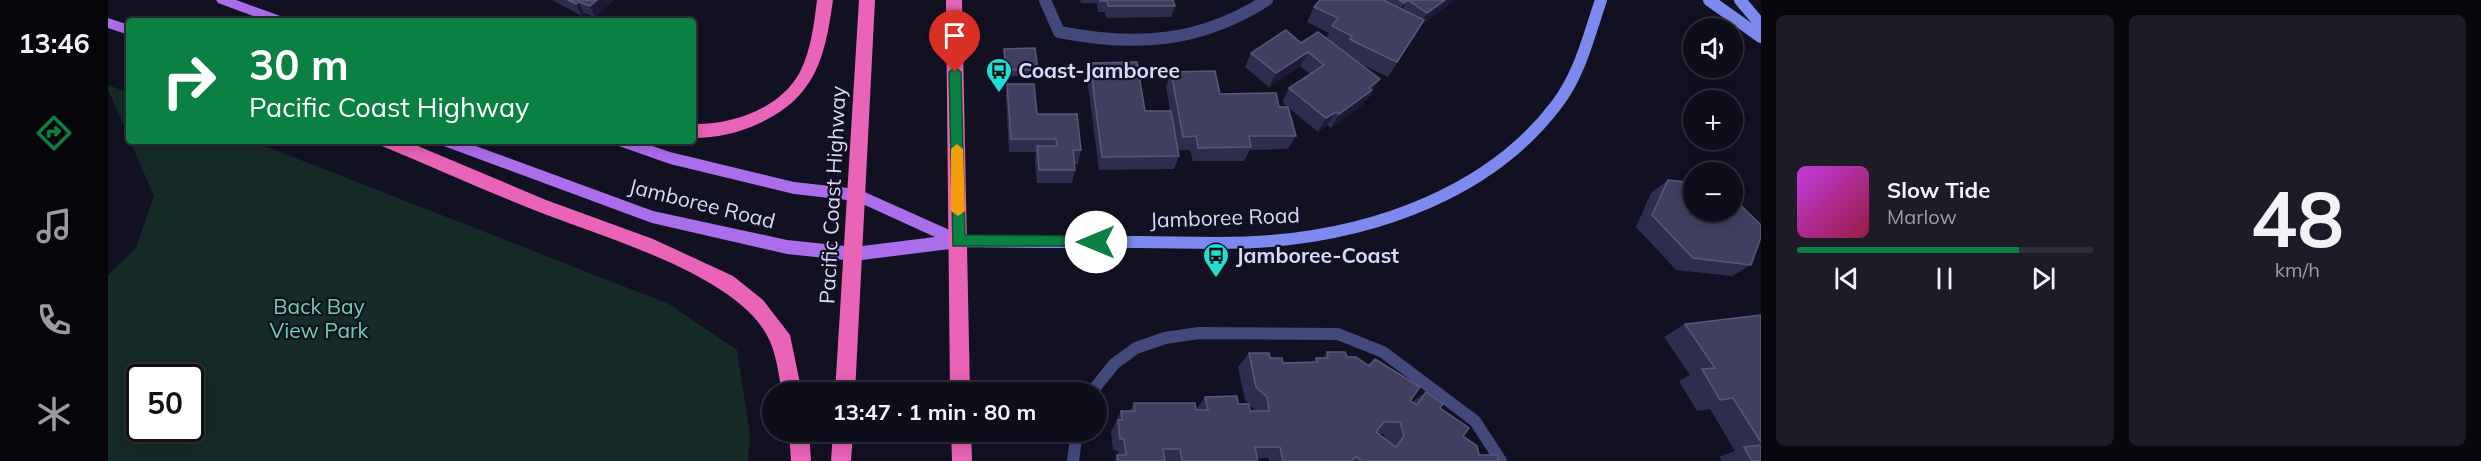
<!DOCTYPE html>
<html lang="en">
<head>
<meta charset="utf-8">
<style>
  body { margin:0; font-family:Mulish,sans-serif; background:#1c1b27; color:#f1f3f6; height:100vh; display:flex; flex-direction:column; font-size:22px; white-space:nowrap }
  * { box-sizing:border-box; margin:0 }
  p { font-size:20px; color:#9b9ca2 }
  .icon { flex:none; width:33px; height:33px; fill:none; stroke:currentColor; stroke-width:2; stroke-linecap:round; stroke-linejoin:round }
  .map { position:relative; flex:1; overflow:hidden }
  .side { display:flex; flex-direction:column; gap:15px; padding:15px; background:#08070e; width:720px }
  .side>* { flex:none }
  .banner { position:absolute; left:18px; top:18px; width:570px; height:126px; border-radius:6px; box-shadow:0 3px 15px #0003,0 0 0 2px #2e2d39; background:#0b8043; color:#fff; overflow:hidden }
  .buttons { position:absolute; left:1575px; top:18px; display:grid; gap:12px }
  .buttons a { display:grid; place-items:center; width:60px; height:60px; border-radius:50%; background:#0e0d1a; box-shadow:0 3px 15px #0003,0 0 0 2px #2e2d39; font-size:30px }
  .speed { position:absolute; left:18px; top:364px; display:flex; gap:12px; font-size:30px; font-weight:700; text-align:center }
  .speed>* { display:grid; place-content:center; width:78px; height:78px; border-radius:50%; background:#0e0d1a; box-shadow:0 3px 15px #0003,0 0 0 2px #2e2d39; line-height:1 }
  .speed .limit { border:3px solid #111; border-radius:9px; background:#fff; color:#111 }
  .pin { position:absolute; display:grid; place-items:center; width:51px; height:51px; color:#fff; margin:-62px -26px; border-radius:50% 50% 50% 0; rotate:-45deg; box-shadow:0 0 6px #0007 }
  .pin .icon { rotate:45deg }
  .me { position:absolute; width:66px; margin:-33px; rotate:270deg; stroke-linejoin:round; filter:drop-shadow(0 0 4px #0008) }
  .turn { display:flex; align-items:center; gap:21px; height:126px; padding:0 24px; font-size:27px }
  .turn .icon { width:78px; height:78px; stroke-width:2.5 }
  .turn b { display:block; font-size:42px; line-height:51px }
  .side .card { flex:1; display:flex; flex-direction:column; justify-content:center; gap:9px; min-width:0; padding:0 21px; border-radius:9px; background:#1c1b27 }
  .side .dial { align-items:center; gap:0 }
  .dial b { font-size:78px; line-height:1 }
  .song { display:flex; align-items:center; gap:18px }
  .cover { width:72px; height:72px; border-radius:9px; background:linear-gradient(135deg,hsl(290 70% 55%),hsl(340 70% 35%)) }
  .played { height:6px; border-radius:3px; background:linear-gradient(90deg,#0b8043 75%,#2e2d39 75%) }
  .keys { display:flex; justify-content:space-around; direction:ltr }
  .side .tiles { flex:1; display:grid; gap:15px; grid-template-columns:repeat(2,1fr) }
  .trip { position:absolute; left:654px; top:382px; width:345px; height:60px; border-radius:30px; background:#0e0d1a; box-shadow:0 3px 15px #0003,0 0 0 2px #2e2d39; font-weight:700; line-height:60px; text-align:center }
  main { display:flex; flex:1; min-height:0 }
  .menu { display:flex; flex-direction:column; width:108px; justify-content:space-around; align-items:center; background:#06050a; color:#9b9ca2 }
  .menu .icon { width:42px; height:42px }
  .menu .selected { color:#0b8043 }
  .menu b { font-size:27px; color:#f1f3f6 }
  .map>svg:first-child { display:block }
  .green { fill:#152b27; fill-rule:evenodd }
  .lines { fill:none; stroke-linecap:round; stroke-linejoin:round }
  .street { stroke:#43497b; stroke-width:12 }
  .secondary { stroke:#7c8aed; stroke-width:12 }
  .primary { fill:#aa6eeb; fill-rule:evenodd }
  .highway { fill:#e963b7; fill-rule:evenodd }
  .wall { fill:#2f2d4e; fill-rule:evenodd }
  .shaded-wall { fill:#1c1a35 }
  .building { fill:#413f60; stroke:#595878; stroke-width:1.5; fill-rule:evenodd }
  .route { fill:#0b8043; stroke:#07532c; stroke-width:1.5 }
  .slow { fill:#f59e0b }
  .labels { text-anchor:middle; stroke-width:4.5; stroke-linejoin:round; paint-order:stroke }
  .poi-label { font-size:21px; font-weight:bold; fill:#d8d9fa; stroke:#121122; text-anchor:start }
  .street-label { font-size:21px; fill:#d8d9fa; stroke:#121122 }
  .park-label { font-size:21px; fill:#6ed0a9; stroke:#121122 }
</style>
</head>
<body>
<main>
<nav class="menu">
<b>13:46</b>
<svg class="icon selected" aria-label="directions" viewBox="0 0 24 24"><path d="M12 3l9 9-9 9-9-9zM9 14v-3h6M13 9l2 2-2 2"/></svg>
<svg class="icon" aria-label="music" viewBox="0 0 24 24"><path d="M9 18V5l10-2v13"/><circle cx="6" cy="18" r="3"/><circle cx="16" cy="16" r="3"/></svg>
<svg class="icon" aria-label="phone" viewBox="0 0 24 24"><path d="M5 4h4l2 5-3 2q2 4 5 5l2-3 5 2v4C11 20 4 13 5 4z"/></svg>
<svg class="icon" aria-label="climate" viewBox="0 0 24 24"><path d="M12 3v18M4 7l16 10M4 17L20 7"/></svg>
</nav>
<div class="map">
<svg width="1653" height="461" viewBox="0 0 1653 461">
  <rect width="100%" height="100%" fill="#121122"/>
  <path class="green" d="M0 85 21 93V138L0 89Z
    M22 141H144L561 304 629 350 642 435 640 461H0V275L28 248 46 196ZM32 378H82V429H32Z"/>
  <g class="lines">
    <path class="street" d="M937 0 951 32C1028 47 1092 43 1159 0
      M983 393 1006 364 1028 348 1057 338 1091 333 1230 334 1275 352 1367 421 1393 461
      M965 461 969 432"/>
    <path class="secondary" d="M1601 0 1653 37
      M1632 0 1653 25
      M850 241C910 242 971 242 1031 242 1075 242 1119 245 1163 241 1269 232 1383 192 1449 104 1472 74 1481 35 1493 0"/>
    <path class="primary" d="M108 0H128L178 18 179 21H159L110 3Z
      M0 18 21 25V35L0 28Z
      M331 141H354L545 211 679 240 746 247 827 237 748 201 686 194 562 164 508 145 506 141H530L562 152 686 182 750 189 855 236 858 241 855 246 850 248 746 261 679 254 544 223 333 145Z"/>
    <path class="highway" d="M709 0H725C717 57 708 97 652 123 631 133 608 138 585 138V124C624 125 672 109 692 72 703 50 706 24 709 0Z
      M751 0H767L747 393H727Z
      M838 0H854L862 393H842Z
      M272 141H298L438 200 545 239 625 276 655 300 682 335 694 393H674C668 359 667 337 640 311 589 263 491 236 426 210 375 190 325 167 274 146Z
      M681 432H701L703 461H683Z
      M725 432H745L743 461H723Z
      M843 432H863L864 461H844Z"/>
  </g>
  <path class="wall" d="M444 0H506L487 17 476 13 474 16Z
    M972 0H1065L1067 6 1063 17 998 18 997 12H990L989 3H973Z
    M1212 0H1347L1313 25 1280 77 1249 62 1263 94 1255 104 1223 128 1219 125 1210 132 1180 107 1188 136 1180 149 1142 150 1136 161H1085L1082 150H1070L1071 156 1066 169 991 170 979 77 982 63 1037 111H1062L1058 86 1063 72 1112 94 1171 107H1180L1174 102 1181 88 1202 74 1192 66 1161 87 1137 67 1143 53 1218 38 1221 33 1199 22 1206 7Z
    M896 49 930 70 929 76H897L896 54Z
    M899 84 929 114 973 150 970 164H967V170L964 183H929L927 159 928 152H901L898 98Z
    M1560 180 1643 265 1624 276 1568 270 1528 227 1543 193Z
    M1653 315V461H1614L1611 457 1627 451 1602 409 1589 411 1571 381 1582 375 1556 337 1577 324Z
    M1219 352 1239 357 1259 365 1267 359 1302 401 1304 402 1318 392 1332 408 1355 436 1371 455 1391 461H1161L1160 458H1150V461H1006L1009 455H1010V451L1005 450 1003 432 1013 411H1022L1026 403 1088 410 1097 397 1130 404 1142 411H1148L1137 400 1130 367 1141 353 1162 358 1175 363 1204 362 1208 358H1214ZM1271 434H1276L1277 439Z"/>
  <path class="shaded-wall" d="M489 0H506L487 17 482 6Z
    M1300 0 1291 15 1287 18 1296 3Z
    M1337 0H1347L1310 28 1319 13Z
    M471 2 476 13 474 16 468 4Z
    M1200 52 1192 66 1161 87 1168 73Z
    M1272 79 1255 104 1223 128 1231 114 1261 88Z
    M1228 112 1219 125 1210 132 1218 118Z"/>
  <path class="building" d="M460 0H489L482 6 471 2 468 4Z
    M992 0H1065L1067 6H1000L999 1H992Z
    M1212 0H1275L1316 20 1289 62 1247 42 1242 39 1244 36 1224 26 1230 18 1206 7Z
    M1291 0H1300L1296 3Z
    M1300 0H1337L1319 13Z
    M1178 30 1193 43 1210 32 1272 79 1261 88 1264 90 1231 114 1228 112 1218 118 1181 88 1216 65 1200 52 1168 73 1143 53Z
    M927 48 930 70H898L896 49Z
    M1029 62 1037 111H1063L1071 156 994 157 982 63Z
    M1107 71 1112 94 1168 93 1171 107H1180L1188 136H1141L1143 147 1090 148 1088 136 1075 137 1063 72Z
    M899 84H926L929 114H969L973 150H965L967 170H931L929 146H949L948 139H903Z
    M1560 180 1586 183V212H1624V197L1653 225V237L1643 265 1585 258 1544 215Z
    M1653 315V442L1625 398 1612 400 1594 369 1607 368 1577 324Z
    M1219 352H1237L1239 357H1248L1261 366 1267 359 1312 387 1302 401 1309 405 1318 392 1335 404 1332 408 1361 428 1355 436 1369 446 1371 455H1389L1391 461H1253L1248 456 1244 461H1175L1172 447H1147L1150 461H1074L1072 449H1055L1057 461H1010L1009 455H1018L1016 439H1012L1010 420H1014L1013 411H1027L1026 403H1087L1088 410H1100L1097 397 1129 396 1130 404H1141L1142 411H1161L1159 397 1148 387 1141 353H1161L1162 358H1174L1175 363 1210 362 1208 358H1220ZM1276 422H1292L1296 436 1288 447 1268 432Z
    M1653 445V461H1644L1636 447Z"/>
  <path class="route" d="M847 67 853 72 857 235 988 236 993 238V246H845L841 72Z"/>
  <path class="slow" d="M849 144 855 149 857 211 850 216 843 211V149Z"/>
  <defs>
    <symbol id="bus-pin" viewBox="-11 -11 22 30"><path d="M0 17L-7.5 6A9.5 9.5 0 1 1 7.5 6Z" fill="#1fded5" stroke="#121122"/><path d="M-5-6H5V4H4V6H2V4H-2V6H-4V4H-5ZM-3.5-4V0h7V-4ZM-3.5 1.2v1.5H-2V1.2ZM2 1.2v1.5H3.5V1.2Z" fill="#111"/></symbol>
  </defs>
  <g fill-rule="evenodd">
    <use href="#bus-pin" x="876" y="56" width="30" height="40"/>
    <use href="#bus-pin" x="1093" y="241" width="30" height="40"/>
  </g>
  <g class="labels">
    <g class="poi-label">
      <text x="910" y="78">Coast-Jamboree</text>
      <text x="1128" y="263">Jamboree-Coast</text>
    </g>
    <g class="street-label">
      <text transform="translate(725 195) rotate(-87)" y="7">Pacific Coast Highway</text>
      <text transform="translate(594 204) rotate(14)" y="7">Jamboree Road</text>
      <text transform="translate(1117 218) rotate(-2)" y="7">Jamboree Road</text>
    </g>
    <g class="park-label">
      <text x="211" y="314">Back Bay<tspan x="211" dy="24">View Park</tspan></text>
    </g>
  </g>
</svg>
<div class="buttons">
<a><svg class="icon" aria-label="sound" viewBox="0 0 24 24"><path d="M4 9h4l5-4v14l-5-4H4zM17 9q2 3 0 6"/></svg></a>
<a>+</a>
<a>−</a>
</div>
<div class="speed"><div class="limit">50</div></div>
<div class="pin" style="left:847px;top:72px;background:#d93025"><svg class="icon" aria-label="arrive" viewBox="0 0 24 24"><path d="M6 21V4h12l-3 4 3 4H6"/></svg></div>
<svg class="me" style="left:988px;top:242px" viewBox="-20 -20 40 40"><circle r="19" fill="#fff"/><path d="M0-13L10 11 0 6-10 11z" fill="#0b8043"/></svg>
<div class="trip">13:47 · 1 min · 80 m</div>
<div class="banner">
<div class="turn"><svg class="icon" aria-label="right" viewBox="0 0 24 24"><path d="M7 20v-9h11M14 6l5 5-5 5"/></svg><div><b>30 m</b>Pacific Coast Highway</div></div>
</div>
</div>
<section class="side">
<div class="tiles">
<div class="card">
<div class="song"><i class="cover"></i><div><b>Slow Tide</b><p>Marlow</p></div></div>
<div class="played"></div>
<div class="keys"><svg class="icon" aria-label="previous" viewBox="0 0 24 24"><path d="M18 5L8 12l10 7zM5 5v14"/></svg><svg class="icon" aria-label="pause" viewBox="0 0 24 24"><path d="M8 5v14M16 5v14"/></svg><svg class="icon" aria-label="next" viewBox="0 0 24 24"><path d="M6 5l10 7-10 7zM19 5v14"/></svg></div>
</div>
<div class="card dial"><b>48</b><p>km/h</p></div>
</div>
</section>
</main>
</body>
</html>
